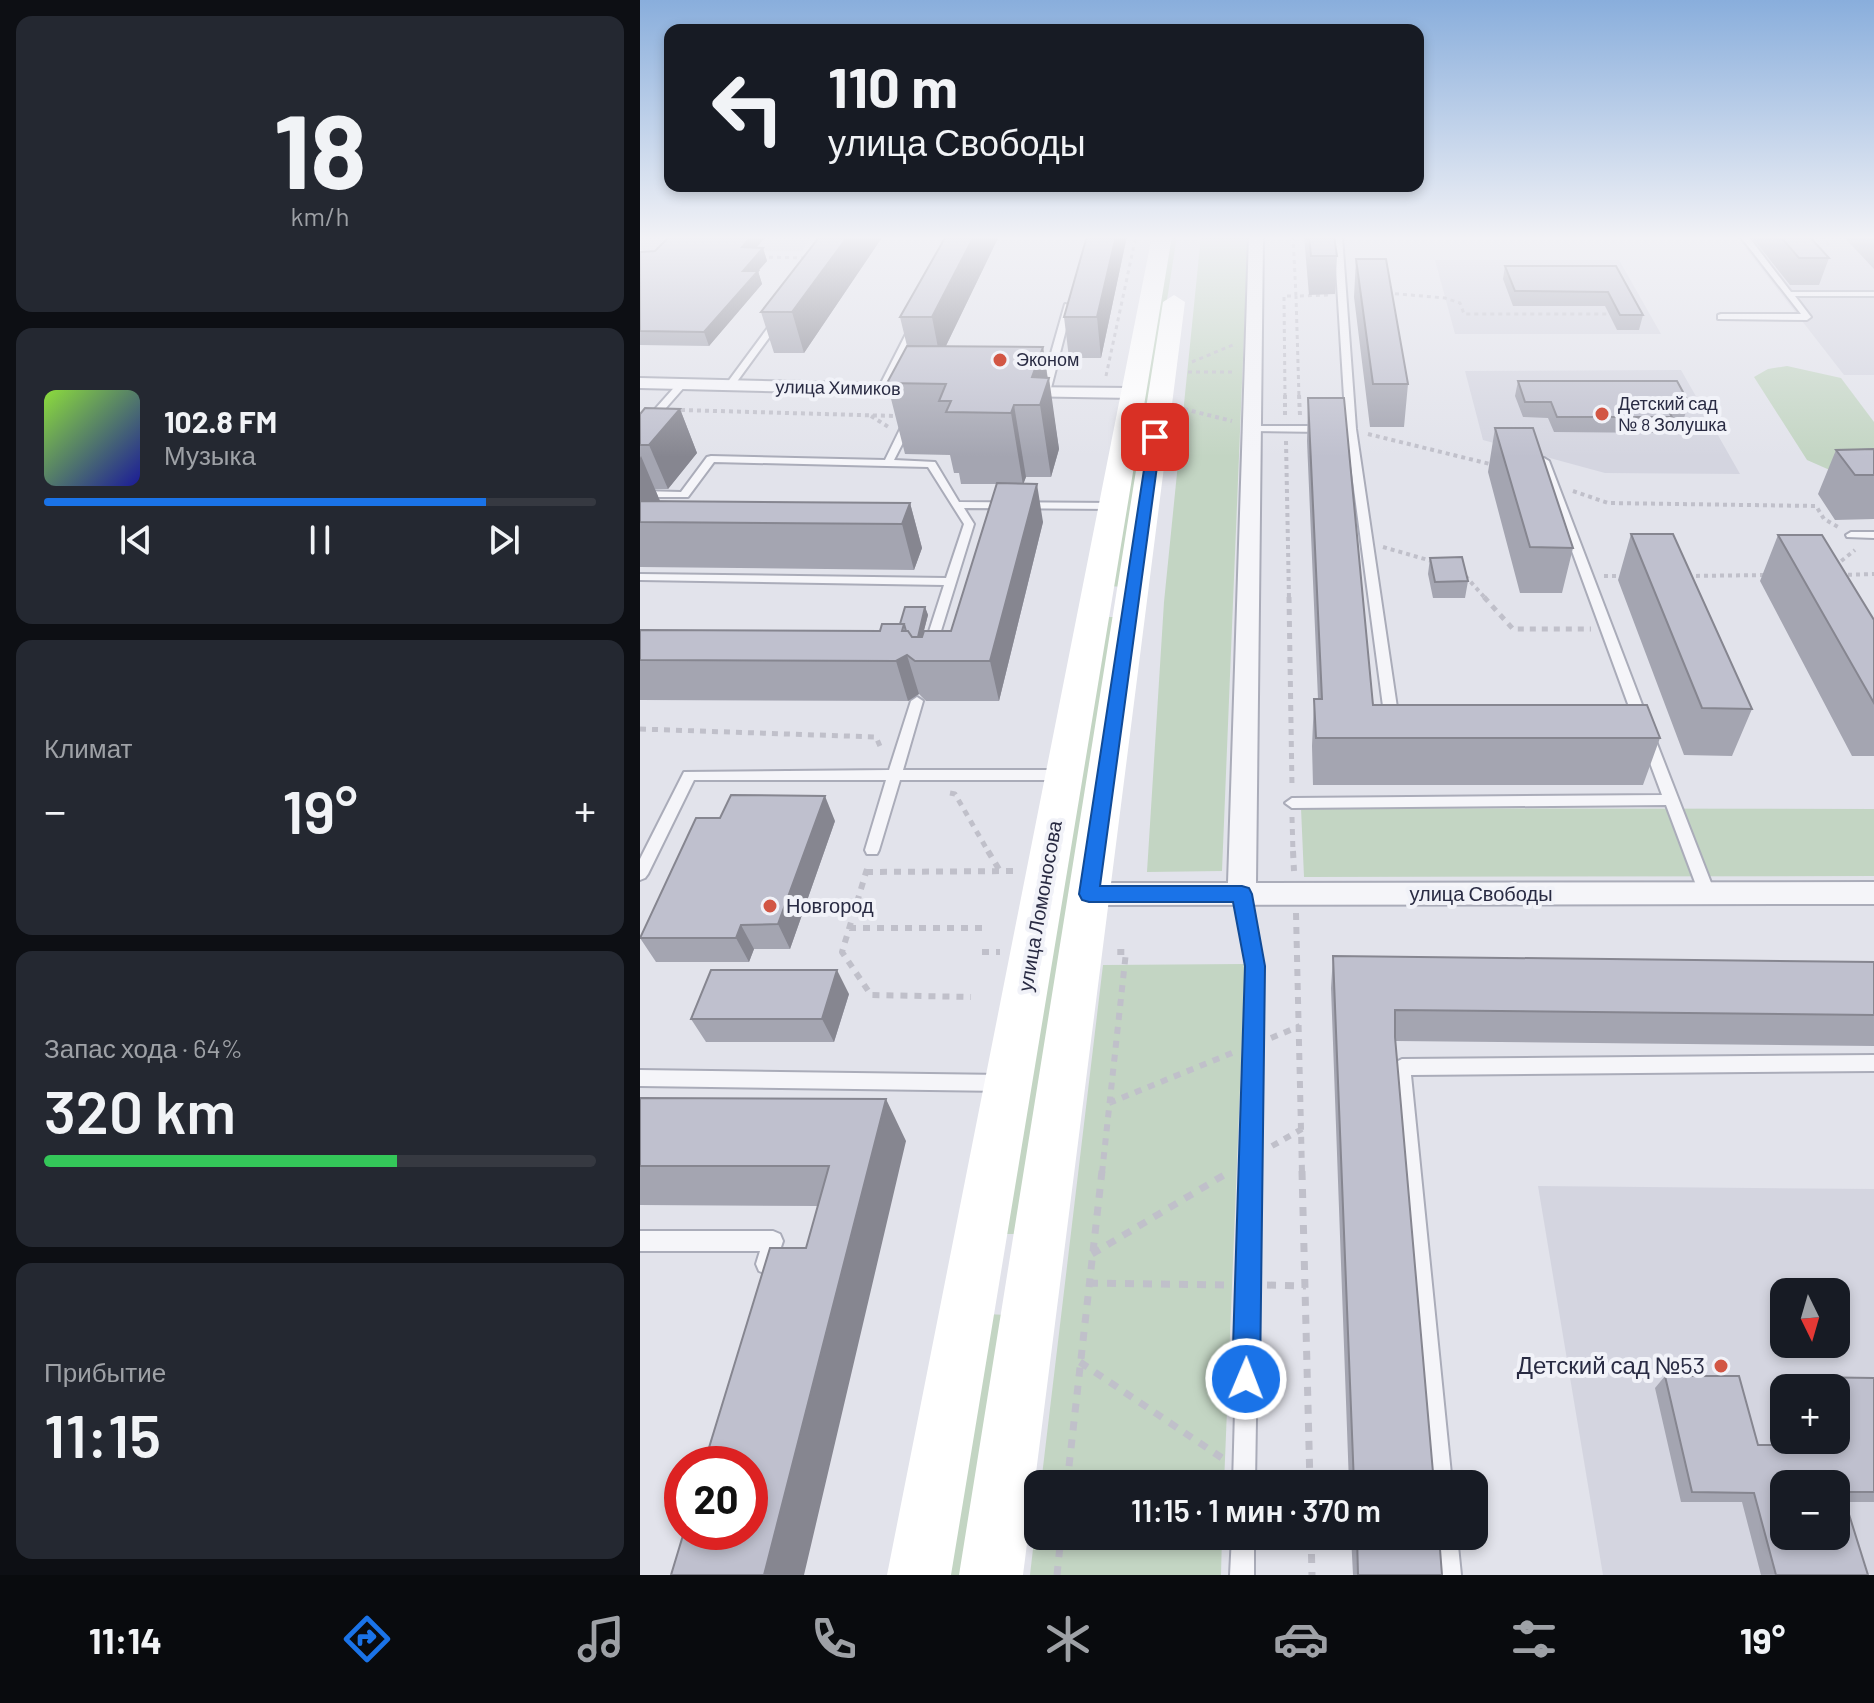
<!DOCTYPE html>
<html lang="ru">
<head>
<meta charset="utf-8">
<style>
  body { margin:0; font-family:Barlow,sans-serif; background:#242831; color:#f1f3f6; height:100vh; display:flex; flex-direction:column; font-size:30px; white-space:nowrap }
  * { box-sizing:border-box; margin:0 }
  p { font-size:26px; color:#9ea1a6 }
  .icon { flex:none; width:44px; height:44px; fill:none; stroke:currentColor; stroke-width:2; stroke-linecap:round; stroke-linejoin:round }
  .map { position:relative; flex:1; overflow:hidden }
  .sheet { display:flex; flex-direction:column; gap:16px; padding:16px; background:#0d0f14; width:640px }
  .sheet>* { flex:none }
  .hud { position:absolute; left:24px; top:24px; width:760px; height:168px; border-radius:16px; box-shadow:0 4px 12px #0003; background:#171b24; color:#f1f3f6; overflow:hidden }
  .needle { width:52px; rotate:175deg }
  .buttons { position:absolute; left:1130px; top:1278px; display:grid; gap:16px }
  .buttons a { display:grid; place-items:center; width:80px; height:80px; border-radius:16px; background:#171b24; box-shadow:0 4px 12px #0003; font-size:40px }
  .speed { position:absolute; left:24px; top:1446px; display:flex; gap:16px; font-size:40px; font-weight:700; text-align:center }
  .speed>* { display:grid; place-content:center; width:104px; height:104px; border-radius:50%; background:#171b24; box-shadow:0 4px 12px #0003; line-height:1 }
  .speed .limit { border:12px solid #d22; background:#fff; color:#111 }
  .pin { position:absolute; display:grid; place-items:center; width:68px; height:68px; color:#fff; margin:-34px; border-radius:16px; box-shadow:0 4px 12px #0006 }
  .me { position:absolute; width:88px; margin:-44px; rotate:1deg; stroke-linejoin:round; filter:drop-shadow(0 0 6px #0008) }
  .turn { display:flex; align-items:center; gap:28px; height:168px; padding:0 32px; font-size:36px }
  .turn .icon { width:104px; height:104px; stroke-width:2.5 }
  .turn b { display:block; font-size:56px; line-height:68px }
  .big { font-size:60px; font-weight:600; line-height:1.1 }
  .sheet .widget { flex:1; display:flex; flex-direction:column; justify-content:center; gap:12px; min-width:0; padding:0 28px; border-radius:16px; background:#242831 }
  .sheet .dial { align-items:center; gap:0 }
  .dial b { font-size:104px; line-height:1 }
  .song { display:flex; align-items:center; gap:24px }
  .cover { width:96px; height:96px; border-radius:12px; background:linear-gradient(135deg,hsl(90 70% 55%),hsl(240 70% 35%)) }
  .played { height:8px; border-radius:4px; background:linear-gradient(90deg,#1a73e8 80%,#363941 80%) }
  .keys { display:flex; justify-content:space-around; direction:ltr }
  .heat { display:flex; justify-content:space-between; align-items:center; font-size:44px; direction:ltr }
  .charge { height:12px; border-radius:6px; background:linear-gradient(90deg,#34c759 64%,#363941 0) }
  .trip { position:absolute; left:384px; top:1470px; width:464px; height:80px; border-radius:16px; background:#171b24; box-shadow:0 4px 12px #0003; font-weight:600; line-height:80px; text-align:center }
  .menu { display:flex; height:128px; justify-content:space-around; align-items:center; background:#090b0e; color:#9ea1a6 }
  .menu .icon { width:56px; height:56px }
  .menu .on { color:#1a73e8 }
  .menu b { font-size:36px; color:#f1f3f6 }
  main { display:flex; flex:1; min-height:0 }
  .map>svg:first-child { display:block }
  .built { fill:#d4d5e0; fill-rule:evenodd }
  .green { fill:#c3d5c3 }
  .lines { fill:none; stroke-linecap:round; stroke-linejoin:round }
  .service-casing { stroke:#aaacb9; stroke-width:4 }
  .minor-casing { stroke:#aaacb9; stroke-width:4 }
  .path-far4 { stroke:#c0c0ca; stroke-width:3; stroke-dasharray:4 4; stroke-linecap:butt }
  .path-far3 { stroke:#c0c0ca; stroke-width:4; stroke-dasharray:4 4; stroke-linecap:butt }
  .path-far2 { stroke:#c0c0ca; stroke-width:5; stroke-dasharray:6 6; stroke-linecap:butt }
  .path-far1 { stroke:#c0c0ca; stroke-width:6; stroke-dasharray:7 7; stroke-linecap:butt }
  .path { stroke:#c0c0ca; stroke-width:7; stroke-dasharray:9 9; stroke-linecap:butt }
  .service { fill:#f5f5f9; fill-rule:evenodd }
  .minor { fill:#f5f5f9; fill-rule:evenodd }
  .secondary { fill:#fff; fill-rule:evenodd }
  .wall { fill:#a4a5b1 }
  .shaded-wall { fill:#868690 }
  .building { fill:#bfc0ce; stroke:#868690; stroke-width:2; fill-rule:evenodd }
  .route { fill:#1a73e8; stroke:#114b97; stroke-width:2 }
  .poi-dot { fill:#d25644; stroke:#f1f2f8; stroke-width:3 }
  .labels { text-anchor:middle; stroke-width:8; stroke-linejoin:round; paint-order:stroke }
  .far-poi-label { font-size:18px; fill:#292b43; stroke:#f1f2f8; text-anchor:start }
  .far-street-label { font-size:18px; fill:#292b43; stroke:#f1f2f8 }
  .street-label { font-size:20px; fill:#292b43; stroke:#f1f2f8 }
  .poi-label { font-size:20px; fill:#292b43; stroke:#f1f2f8; text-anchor:start }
  .near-poi-label { font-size:24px; fill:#292b43; stroke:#f1f2f8; text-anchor:end }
</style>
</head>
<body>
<main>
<section class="sheet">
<div class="widget dial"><b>18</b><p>km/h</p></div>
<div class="widget">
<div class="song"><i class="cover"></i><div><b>102.8 FM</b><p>Музыка</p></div></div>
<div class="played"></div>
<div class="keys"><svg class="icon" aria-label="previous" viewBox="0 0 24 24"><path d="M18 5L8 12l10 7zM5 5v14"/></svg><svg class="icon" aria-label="pause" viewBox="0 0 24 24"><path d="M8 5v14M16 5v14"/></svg><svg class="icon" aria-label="next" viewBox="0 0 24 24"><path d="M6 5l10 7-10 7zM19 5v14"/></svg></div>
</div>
<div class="widget"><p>Климат</p>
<div class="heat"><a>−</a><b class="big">19°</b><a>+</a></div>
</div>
<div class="widget"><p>Запас хода · 64%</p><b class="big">320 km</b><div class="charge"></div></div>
<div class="widget"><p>Прибытие</p><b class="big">11:15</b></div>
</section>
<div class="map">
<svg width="1234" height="1575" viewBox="0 0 1234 1575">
  <rect width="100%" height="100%" fill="#e2e3eb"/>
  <path class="built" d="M0 236H173L162 251 0 250Z
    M1096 236H1234V375H1204Z
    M795 260H979L1021 334H815Z
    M1041 370 1100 474 965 473 843 440 825 371Z
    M898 1186 1234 1189V1575H963ZM1144 1292H1196V1344H1144ZM1144 1388H1196V1440H1144ZM1144 1484H1196V1536H1144Z"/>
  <path class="green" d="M529 236H537L482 587 470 586Z
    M561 236H608L582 871 507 872 524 602Z
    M1147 366 1201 378 1234 422V475L1192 471 1167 460 1114 377 1128 369Z
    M464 617H477L380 1234H360Z
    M661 808 1234 809V876L664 877Z
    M605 964 584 1484H401L463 965Z
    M346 1314 367 1315 327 1575H301Z
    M398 1506V1536H582L581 1575H390Z"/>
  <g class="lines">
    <defs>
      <path id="service" d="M694 236H702L716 429 759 721 752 725 745 721 706 429Z
        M1100 236H1108L1151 292H1234V296H1155L1171 317 1167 320 1078 319V315L1081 314H1161Z
        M425 304 432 306 410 392 405 395 400 392Z
        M135 318 142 320 93 387H87V383Z
        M274 323 278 326 248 389 240 391 238 389 270 326Z
        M39 382 47 384 3 434 0 435V426Z
        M268 420 273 423 254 460 295 462 319 502 473 503 478 506 473 509 324 508 334 524 296 647 290 651 284 647 304 585 0 580V574L306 578 324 524 288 467 74 462 48 497H0V491L41 492 67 457 71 456 245 460 263 423Z
        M613 426H683L688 429 683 432 610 431 608 429Z
        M904 458 909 461 1009 723 1007 726 1002 727 995 723 899 461Z
        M1211 532H1234V538L1207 537 1206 535Z
        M277 697 283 701 263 770H422L429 775 422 780H260L239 850 237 854H227L225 850 246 780H54L8 874 5 878 0 880V859L44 772 249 770 271 701Z
        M1007 731 1014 736 1075 893 1072 897 1067 899 1062 897 1059 893 1026 805 652 808 645 803 652 798 1022 795 1000 736Z
        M602 888 607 890 610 894 623 966 615 1484H593L607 966 594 894 597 890Z
        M1234 1055V1071L771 1075 812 1484H790L753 1067 756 1062 762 1059Z
        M0 1070 364 1075 370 1077 373 1083 370 1089 364 1091 0 1086Z
        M0 1231H133L140 1234 143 1241 133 1271 126 1274 119 1271 116 1264 120 1251H0Z
        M592 1536H614V1575H590Z
        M795 1536H817L821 1575H797Z"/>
      <path id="minor" d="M609 236H623L616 883 1234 882V904L449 905 439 902 435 894 439 886 449 883H588Z
        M0 378 285 385 294 390 285 395 0 388Z
        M376 387 492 388 501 393 492 398 370 396 367 392Z"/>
    </defs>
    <use href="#service" class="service-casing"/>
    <use href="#minor" class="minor-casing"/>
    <path class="path-far4" d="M653 236 656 296 689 295
      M1181 236 1191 247
      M121 257 167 258
      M747 293 805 298 820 303 824 314H976
      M552 362 595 344
      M548 372H594
      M466 376 496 236
      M645 397 644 296H656L659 397"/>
    <path class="path-far3" d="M645 395V415
      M659 395 660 415
      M544 409 592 421
      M41 410 255 416
      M231 416 250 428
      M728 434 854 465
      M646 441 649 599
      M933 491 968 503 1176 506 1184 519 1200 528
      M743 547 795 562
      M1195 566 1215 550
      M820 570 846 599
      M1200 575 1234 574
      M964 576H986
      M1048 576 1126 575"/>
    <path class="path-far2" d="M649 597 652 787
      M844 597 873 629H951
      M0 729 236 737 242 751
      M310 793 315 794 349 853
      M652 817 653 853"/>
    <path class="path-far1" d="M348 851 360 871
      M653 851 654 871
      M227 869 202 952 231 995 331 997
      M226 872 377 871
      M656 913 662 1173
      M209 928H347
      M342 952H360
      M631 1038 660 1026
      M469 1103 592 1053
      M632 1146 662 1129
      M462 1173 486 952H474"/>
    <path class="path" d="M662 1171 670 1484
      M452 1254 589 1172
      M449 1283 589 1285
      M627 1285 666 1286
      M440 1362 582 1458
      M427 1484 462 1171
      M671 1536 672 1575
      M417 1575 421 1536"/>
    <use href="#service" class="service"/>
    <use href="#minor" class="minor"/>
    <path class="secondary" d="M512 236H532L311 1575H247Z
      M534 295 545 302 383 1575H319L523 302Z"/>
  </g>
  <path class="wall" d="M30 236H126L117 247 123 248 127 261 118 271 122 284 69 346 0 345V252L15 251Z
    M180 236H243L164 353H134L121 312Z
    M306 236H359L306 346 403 347 419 449 411 477H386L383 484 403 522 359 701H286L279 694 268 701 0 700V630L240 631 260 624 285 607 288 615 282 637 311 631 357 484H321L319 473H314L310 455 265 454 247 383 267 346 260 317Z
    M487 236 461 358H429L424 317Z
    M664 236H694L697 256 695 294 669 295Z
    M1111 236H1169L1189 258 1179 285H1150Z
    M1203 236H1234V269Z
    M716 259 768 384 764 427H730L714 297Z
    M865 266H976L1003 315 999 330H977L965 306H873L863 279Z
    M878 381 1049 403 1044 418H1032L1028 433 914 432 908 418 883 417 875 396Z
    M668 398 733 705 1020 738 1003 785H673L672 746 674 699H678L667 441Z
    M40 409 57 453 28 489H15L20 501 270 503 282 548 274 570 0 567V414Z
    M855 428 933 548 922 593H880L848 472Z
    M1234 449V519L1195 520 1178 494 1196 450Z
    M991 534 1112 709 1092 756 1044 755 978 580Z
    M1138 535 1234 620V756H1212L1120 581Z
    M790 558 828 581 825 598H793L788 574Z
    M195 821 150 949H114L109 962H16L0 938Z
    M693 956 1234 962V1046L755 1041 794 1484H709L691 988Z
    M209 994 194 1042H66L51 1019Z
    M0 1098 266 1141 166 1248 178 1206 0 1205Z
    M1025 1376 1118 1445H1171L1169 1440H1196V1388H1155L1166 1377 1234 1378V1502H1205L1228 1575H1121L1102 1502H1041L1015 1388Z
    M711 1536H799L802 1575H713Z"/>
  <path class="shaded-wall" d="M111 236H126L106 260 102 247Z
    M208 236H243L164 353 152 312Z
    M334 236H359L300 358 292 317Z
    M476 236H487L461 358 457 317Z
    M123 248 127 261 112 278 118 271 122 284 69 346 64 332 103 271Z
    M403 347 408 382 409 378 419 449 411 477 400 405 392 377Z
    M374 405 386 477 383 485 371 413Z
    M40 409 57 453 28 489 9 445Z
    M1 456 20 501 0 522V458Z
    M397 484 403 522 359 701 350 661Z
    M270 503 282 548 274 570 262 524Z
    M285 607 288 615 279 650 276 642Z
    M267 655 279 694 268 701 256 661Z
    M185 796 195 821 150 949 138 924Z
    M101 925 114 949 109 962 96 938Z
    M197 970 209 994 194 1042 182 1019Z
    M246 1099 266 1141 164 1575H124Z"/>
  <path class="building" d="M30 236H111L102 247 123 248 103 271H118L64 332 0 331V252L15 251Z
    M180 236H208L152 312H121Z
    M306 236H334L292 317H260Z
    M447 236H476L457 317H424Z
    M669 236H694L697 256H671Z
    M1140 236H1169L1189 258H1159Z
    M716 259H746L768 384H733Z
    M865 266H976L1003 315H980L968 292 875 291Z
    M267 346 403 347 392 377 409 378 400 405H374L371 413 306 412 311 401H299L306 384 247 383Z
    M878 381H1037L1049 403H1024L1032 417H917L911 402H885Z
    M668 398H704L733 705H1007L1020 738H676L674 699H682Z
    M5 408 40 409 9 445H0V414Z
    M855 428H893L933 548 890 547Z
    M1234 449V475H1215L1196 450Z
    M357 483 397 484 350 661H275L267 655 256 661 0 660V630L240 631 242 624H264L262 631H268L272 637H282L284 631H311Z
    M0 501 270 503 262 524 0 522Z
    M991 534H1033L1112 709 1062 708Z
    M1138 535H1182L1234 620V703Z
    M822 557 828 581 795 582 790 558Z
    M265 607H285L278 637H272L268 631H266L264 624H260Z
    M91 795 185 796 138 924 101 925 96 938H0L56 818H80Z
    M693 956 1234 962V1015L755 1010V1037L794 1484H714Z
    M71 970H197L182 1019H51Z
    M0 1098 246 1099 124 1575H31L44 1532H110V1464H64L130 1248H166L189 1166H0Z
    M1025 1376H1099L1118 1445H1188L1186 1440H1196V1388H1170L1166 1377 1234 1378V1492H1202L1228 1575H1136L1114 1493 1052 1492ZM1144 1484H1196V1536H1144Z
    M717 1536H799L802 1575H718Z"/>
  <linearGradient id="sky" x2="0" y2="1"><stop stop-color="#89aedc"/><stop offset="0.52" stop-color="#f2f2f6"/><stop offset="1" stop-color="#f2f2f6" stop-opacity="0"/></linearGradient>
  <rect width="1234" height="457" fill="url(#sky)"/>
  <path class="route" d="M515 433 521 437 460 886H602L609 888 612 894 625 966 620 1379 616 1389 606 1393 597 1389 592 1379 605 966 593 902H449L442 900 439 894 509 437Z"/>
  <g class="poi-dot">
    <circle cx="360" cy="360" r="8"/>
    <circle cx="962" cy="414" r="8"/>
    <circle cx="130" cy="906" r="8"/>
    <circle cx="1081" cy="1366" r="8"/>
  </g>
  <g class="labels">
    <g class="far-poi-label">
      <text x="376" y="366">Эконом</text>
      <text x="978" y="410">Детский сад<tspan x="978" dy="21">№ 8 Золушка</tspan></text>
    </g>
    <g class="far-street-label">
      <text transform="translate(198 388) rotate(1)" y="6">улица Химиков</text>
    </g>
    <g class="street-label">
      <text x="841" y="901">улица Свободы</text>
      <text transform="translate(400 906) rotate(-80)" y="7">улица Ломоносова</text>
    </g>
    <g class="poi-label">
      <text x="146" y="913">Новгород</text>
    </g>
    <g class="near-poi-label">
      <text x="1065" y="1374">Детский сад №53</text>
    </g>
  </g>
</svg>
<div class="buttons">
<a><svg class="needle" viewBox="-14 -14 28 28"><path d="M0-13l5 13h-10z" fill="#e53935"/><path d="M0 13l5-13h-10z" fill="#9ea1a6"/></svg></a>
<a>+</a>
<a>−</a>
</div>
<div class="speed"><div class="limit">20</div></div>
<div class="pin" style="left:515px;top:437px;background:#d93025"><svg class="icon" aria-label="arrive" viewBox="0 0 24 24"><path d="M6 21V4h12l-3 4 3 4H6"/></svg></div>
<svg class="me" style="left:606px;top:1379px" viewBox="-20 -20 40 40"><circle r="17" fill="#1a73e8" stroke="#fff" stroke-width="3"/><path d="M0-11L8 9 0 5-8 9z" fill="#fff"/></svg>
<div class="trip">11:15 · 1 мин · 370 m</div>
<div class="hud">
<div class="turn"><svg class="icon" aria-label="left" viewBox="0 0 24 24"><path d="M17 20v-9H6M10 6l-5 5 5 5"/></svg><div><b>110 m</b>улица Свободы</div></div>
</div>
</div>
</main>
<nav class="menu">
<b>11:14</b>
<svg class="icon on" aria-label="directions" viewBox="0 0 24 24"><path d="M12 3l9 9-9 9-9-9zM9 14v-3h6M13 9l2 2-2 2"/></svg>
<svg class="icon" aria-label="music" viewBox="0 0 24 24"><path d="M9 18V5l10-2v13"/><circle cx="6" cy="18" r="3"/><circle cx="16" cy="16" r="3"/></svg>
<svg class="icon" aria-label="phone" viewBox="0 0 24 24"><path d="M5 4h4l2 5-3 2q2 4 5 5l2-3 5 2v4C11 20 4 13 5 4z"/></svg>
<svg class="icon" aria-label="climate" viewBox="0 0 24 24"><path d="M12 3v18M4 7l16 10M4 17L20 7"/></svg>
<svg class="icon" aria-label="car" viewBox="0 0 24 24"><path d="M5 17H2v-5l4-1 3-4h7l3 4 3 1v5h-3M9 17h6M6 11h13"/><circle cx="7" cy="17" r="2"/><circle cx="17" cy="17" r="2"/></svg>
<svg class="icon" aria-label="filters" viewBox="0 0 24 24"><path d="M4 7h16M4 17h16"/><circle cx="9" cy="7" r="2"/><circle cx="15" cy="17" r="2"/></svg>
<b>19°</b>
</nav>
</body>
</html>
